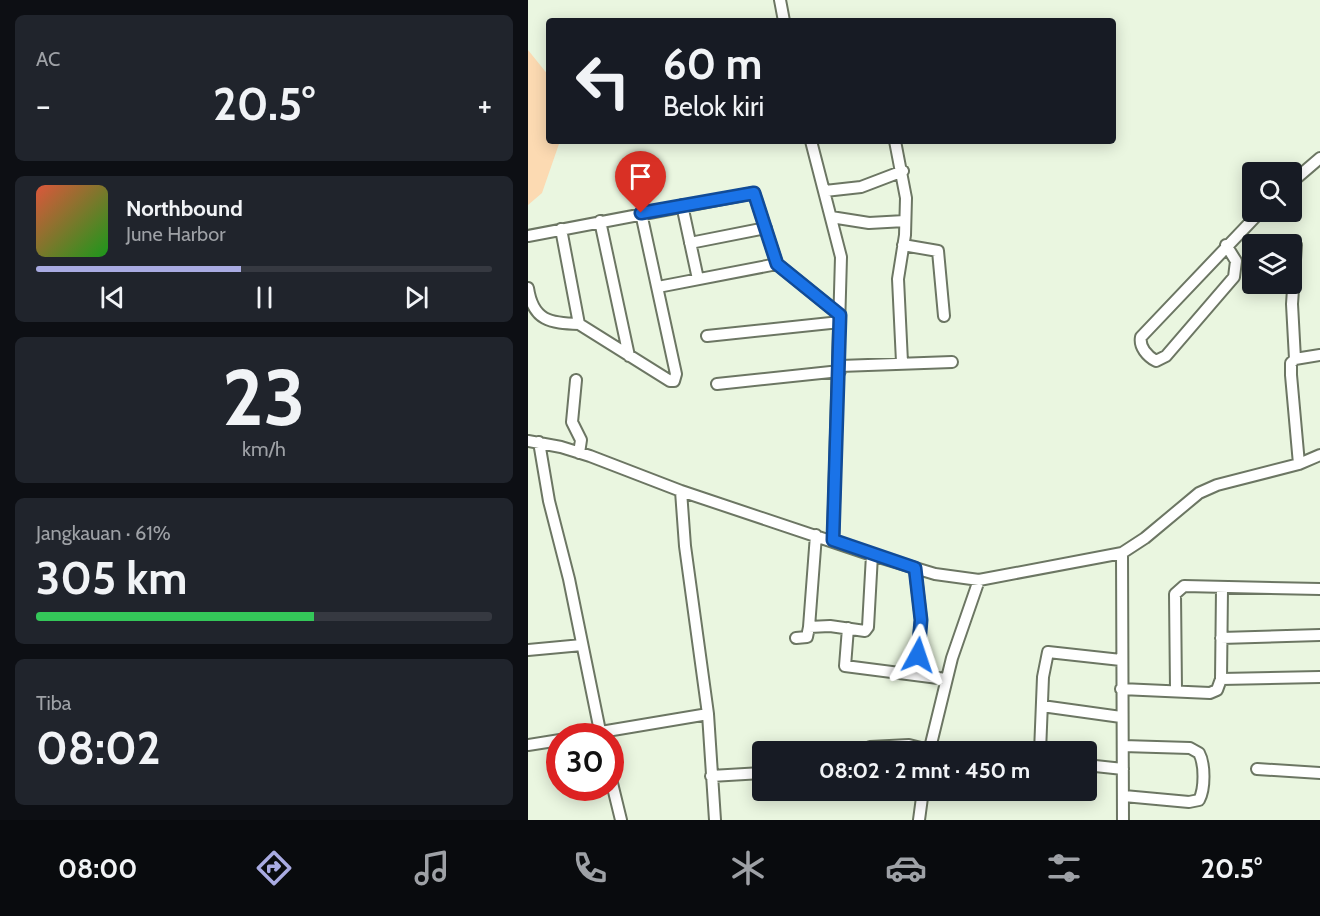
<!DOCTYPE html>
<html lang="id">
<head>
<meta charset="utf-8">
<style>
  body { margin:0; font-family:Cabin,sans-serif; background:#20242c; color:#f1f3f6; height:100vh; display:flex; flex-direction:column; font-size:22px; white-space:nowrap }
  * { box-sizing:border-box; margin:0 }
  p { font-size:20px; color:#9ea1a6 }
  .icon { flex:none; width:33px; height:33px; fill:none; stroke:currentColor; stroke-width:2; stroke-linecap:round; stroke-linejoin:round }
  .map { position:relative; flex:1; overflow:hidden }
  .sheet { display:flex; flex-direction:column; gap:15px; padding:15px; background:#0d0f14; width:528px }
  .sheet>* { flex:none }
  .hud { position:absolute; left:18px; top:18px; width:570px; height:126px; border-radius:6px; box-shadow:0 3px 15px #0003; background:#171b24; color:#f1f3f6; overflow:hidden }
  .controls { position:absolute; left:714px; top:162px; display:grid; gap:12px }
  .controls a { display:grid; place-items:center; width:60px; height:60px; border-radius:6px; background:#171b24; box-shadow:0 3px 15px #0003; font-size:30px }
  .speed { position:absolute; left:18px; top:723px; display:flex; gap:12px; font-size:30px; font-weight:700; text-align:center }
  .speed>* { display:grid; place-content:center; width:78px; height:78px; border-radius:50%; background:#171b24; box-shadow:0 3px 15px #0003; line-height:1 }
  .speed .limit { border:9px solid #d22; background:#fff; color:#111 }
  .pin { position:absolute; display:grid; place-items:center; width:51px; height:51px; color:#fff; margin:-62px -26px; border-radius:50% 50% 50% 0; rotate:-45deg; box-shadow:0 0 6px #0007 }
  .pin .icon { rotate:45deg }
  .me { position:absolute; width:66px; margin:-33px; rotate:5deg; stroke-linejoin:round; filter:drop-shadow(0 0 4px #0008) }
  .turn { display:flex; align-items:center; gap:21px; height:126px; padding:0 18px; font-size:27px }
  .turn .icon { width:78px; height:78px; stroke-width:2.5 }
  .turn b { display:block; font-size:42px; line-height:51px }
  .big { font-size:45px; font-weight:800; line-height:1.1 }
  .sheet .card { flex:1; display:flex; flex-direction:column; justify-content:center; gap:9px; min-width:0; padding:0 21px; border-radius:9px; background:#20242c }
  .sheet .dial { align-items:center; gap:0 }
  .dial b { font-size:78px; line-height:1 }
  .song { display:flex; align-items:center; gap:18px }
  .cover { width:72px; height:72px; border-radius:9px; background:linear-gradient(135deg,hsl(10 70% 55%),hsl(120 70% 35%)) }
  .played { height:6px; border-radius:3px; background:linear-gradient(90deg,#a9abe2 45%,#363941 45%) }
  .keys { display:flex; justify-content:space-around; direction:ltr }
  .heat { display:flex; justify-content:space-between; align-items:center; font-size:33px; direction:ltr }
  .charge { height:9px; border-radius:4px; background:linear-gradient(90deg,#34c759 61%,#363941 0) }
  .trip { position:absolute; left:224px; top:741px; width:345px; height:60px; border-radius:6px; background:#171b24; box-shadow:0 3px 15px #0003; font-weight:800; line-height:60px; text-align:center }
  .menu { display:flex; height:96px; justify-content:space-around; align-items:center; background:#090b0e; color:#9ea1a6 }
  .menu .icon { width:42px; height:42px }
  .menu .active { color:#a9abe2 }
  .menu b { font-size:27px; color:#f1f3f6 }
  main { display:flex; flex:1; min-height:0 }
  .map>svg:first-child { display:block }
  .green { fill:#fcdab2 }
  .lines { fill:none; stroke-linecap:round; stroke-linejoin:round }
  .minor-casing { stroke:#6c7663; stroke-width:14 }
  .minor { stroke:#fff; stroke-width:10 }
  .route-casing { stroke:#114b97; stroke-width:15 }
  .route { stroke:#1a73e8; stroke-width:10 }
</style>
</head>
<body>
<main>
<section class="sheet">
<div class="card"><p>AC</p>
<div class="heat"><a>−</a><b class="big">20.5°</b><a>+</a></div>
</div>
<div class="card">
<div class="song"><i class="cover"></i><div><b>Northbound</b><p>June Harbor</p></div></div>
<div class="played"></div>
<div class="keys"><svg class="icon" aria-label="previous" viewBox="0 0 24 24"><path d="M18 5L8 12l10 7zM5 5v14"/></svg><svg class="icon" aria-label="pause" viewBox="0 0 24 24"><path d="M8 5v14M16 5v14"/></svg><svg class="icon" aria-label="next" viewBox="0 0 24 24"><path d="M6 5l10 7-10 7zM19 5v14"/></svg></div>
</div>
<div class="card dial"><b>23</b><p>km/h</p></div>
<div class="card"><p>Jangkauan · 61%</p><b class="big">305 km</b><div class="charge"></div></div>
<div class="card"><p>Tiba</p><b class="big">08:02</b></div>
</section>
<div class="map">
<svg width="792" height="820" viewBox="0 0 792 820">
  <rect width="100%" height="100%" fill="#eaf6e0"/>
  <path class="green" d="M0 50 21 76V141H32L14 193 0 205Z"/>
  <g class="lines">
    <defs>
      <path id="minor" d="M252 0 256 21
        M283 141 313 257 305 540
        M367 141 378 198 377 235 370 279 374 362
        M764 182 792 158
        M297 191 333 187 375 171
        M154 205 170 279
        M303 217 341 223 377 221
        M72 221 101 356
        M33 229 51 324 142 381H146L148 374 113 213
        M0 236 226 193 249 264 312 315
        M162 243 238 228
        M375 245 410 251 416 316
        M698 245 708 261 706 277 638 356 628 361C619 356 611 347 613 337L732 212
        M768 245 764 304 767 359 763 363V375L771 464
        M130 287 249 264
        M0 288C5 321 22 323 51 324
        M179 336 312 322
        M767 359 792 355
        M312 366 424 362
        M48 380 44 422 53 440 51 453
        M189 384 312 371
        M0 441 33 447 62 456 153 491 344 555 407 574 451 580 594 553 617 538 671 493 689 485 771 464 792 455
        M11 442 21 501 41 579 73 736
        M153 491 157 546 180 714 187 820
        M594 553 595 820
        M387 568 393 620 387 674
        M281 627 288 535
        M320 628 317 666 418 679
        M268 638 279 637 281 627 302 626 337 631 340 627 344 555
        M693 638 792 635
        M0 650 54 645
        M693 679 792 677
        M593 689 682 693 689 690 693 679 694 589
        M648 690 647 594 656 586 792 589
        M514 706 593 717
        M49 736 180 714
        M0 745 32 740
        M595 746 662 748 671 753C677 764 677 789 671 800L661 802 596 796
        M342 747 381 745 401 750
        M401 752 424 658 451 580
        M512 752 515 677 520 652 593 660
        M558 765 595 769
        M729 769 792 773
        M82 775 93 820
        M183 776 234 773
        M391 820 395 790"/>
    </defs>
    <use href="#minor" class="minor-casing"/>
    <use href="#minor" class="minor"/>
  </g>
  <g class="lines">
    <defs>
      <path id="route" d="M113 213 226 193 249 264 312 315 305 540 387 568 393 620 390 655"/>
    </defs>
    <use href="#route" class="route-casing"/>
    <use href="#route" class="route"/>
  </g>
</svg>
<div class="controls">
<a><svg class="icon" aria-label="search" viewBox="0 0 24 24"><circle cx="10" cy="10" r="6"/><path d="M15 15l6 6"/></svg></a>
<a><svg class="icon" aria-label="layers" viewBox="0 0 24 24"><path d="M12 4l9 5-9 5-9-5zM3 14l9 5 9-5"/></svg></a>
</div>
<div class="speed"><div class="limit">30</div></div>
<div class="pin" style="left:113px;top:213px;background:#d93025"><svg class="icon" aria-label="arrive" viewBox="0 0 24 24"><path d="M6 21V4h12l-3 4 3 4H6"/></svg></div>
<svg class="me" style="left:390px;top:655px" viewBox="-20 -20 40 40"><path d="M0-17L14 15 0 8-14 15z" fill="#1a73e8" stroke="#fff" stroke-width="4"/></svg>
<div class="trip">08:02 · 2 mnt · 450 m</div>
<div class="hud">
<div class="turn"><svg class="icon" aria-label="left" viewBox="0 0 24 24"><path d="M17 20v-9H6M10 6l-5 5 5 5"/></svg><div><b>60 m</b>Belok kiri</div></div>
</div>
</div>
</main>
<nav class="menu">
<b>08:00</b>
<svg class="icon active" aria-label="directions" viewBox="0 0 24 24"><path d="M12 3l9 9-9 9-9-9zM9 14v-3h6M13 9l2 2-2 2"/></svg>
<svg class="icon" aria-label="music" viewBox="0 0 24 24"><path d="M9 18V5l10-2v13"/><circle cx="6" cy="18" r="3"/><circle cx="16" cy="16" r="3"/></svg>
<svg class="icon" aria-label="phone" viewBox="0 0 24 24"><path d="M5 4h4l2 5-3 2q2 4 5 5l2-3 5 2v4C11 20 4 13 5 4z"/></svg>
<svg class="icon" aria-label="climate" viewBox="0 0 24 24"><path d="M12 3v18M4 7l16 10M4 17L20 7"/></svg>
<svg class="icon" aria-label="car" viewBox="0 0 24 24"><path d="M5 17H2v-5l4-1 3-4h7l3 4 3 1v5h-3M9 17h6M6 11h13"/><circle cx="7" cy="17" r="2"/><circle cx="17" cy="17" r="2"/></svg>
<svg class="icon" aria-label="filters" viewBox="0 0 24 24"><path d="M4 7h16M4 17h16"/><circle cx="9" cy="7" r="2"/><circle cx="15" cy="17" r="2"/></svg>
<b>20.5°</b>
</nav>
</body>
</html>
